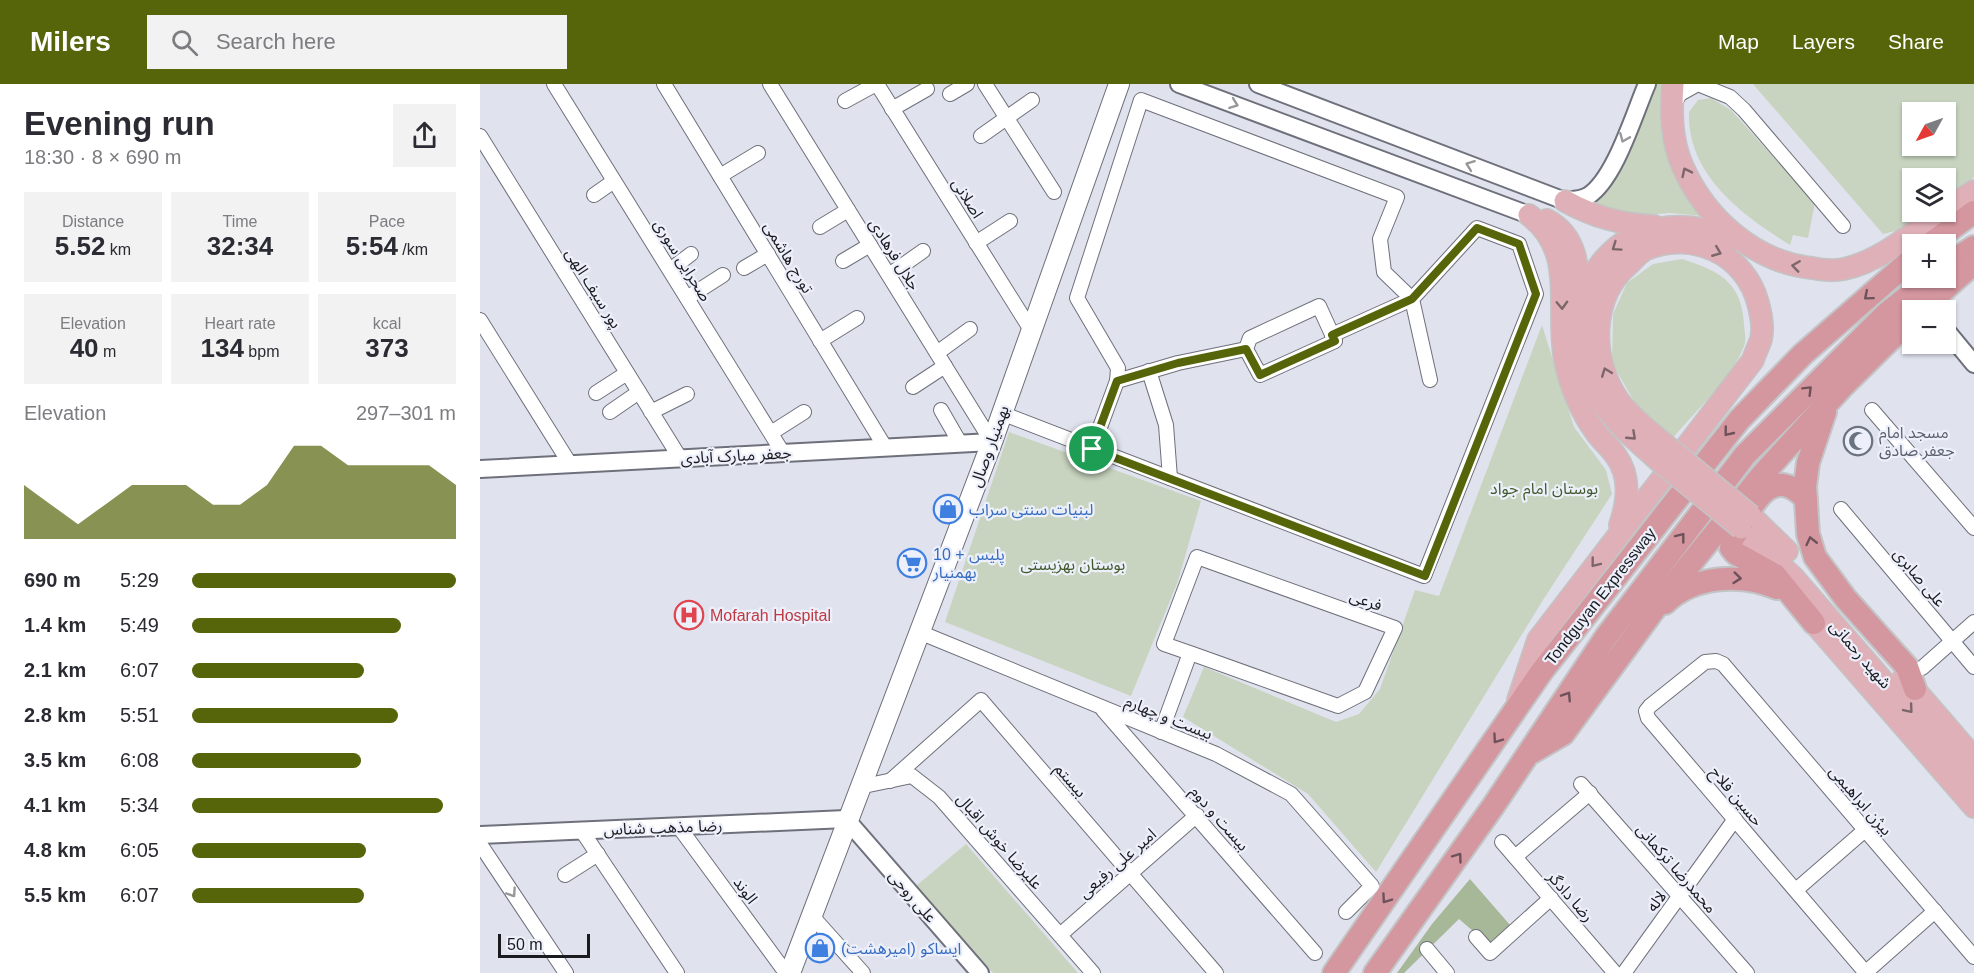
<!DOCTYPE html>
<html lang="en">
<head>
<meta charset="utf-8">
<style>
  body { margin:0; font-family:Helvetica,"Noto Sans Arabic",sans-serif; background:#f2f2f3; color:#2b2b33; height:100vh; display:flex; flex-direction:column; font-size:22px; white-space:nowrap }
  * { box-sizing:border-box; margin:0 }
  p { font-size:20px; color:#7c7c81 }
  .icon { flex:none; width:33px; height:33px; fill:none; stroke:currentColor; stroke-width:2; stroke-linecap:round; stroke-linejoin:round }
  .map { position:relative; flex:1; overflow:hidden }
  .sheet { display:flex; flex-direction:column; background:#fff; width:480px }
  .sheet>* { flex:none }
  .needle { width:39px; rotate:230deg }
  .controls { position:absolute; left:1422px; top:18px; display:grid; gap:12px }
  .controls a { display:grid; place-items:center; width:54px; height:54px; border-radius:0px; background:#fff; box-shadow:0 2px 4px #0004; font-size:30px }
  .scale { position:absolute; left:18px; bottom:15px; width:92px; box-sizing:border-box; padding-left:6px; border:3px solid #1a1b1f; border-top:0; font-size:16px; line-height:21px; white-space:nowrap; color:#1a1b1f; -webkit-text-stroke:4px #edf0fb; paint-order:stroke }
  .pin { position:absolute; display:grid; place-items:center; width:51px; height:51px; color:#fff; margin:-26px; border:3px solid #fff; border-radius:50%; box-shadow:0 2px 6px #0007 }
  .round { display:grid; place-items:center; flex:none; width:63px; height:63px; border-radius:0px; background:#f2f2f3 }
  .head { display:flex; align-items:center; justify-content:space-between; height:102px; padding:0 24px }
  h1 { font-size:33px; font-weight:800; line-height:45px }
  .figures { display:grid; grid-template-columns:repeat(3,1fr); gap:9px; height:102px; padding:6px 24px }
  .figures div { display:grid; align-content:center; border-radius:0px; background:#f2f2f3; text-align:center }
  .figures b { font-size:26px; font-weight:800 }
  .figures small { font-size:16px; font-weight:400 }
  .figures p { font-size:16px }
  .chart { height:168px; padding:12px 24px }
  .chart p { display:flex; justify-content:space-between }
  .chart svg { width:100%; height:108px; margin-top:6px; fill:#56650a; opacity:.7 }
  ul { padding:0 24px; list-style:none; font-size:20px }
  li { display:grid; grid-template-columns:96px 72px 1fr; align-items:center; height:45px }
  li i { height:15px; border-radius:8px; background:#56650a }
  header { display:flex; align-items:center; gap:36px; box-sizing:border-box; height:84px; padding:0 30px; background:#56650a; color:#fff }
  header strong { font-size:28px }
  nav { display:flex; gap:33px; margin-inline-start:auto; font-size:21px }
  .search { width:420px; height:54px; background:#f2f2f3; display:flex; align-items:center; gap:15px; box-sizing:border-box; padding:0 21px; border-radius:0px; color:#7c7c81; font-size:22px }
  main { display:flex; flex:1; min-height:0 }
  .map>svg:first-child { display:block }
  .green { fill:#c8d4bf; fill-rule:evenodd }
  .forest { fill:#a7b899 }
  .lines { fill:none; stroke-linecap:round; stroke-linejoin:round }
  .minor-casing { stroke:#6e717b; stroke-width:16 }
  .tertiary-casing { stroke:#6e717b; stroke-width:20 }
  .secondary-casing { stroke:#6e717b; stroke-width:22 }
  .primary-casing { stroke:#c3c4c5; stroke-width:24 }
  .trunk-casing { stroke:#c3c4c5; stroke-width:26 }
  .minor { stroke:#fff; stroke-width:14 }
  .tertiary { stroke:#fff; stroke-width:16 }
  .secondary { stroke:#fff; stroke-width:20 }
  .primary { stroke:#dfb0b7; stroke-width:21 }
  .trunk { stroke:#d4969f; stroke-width:22 }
  .primary-bridge-casing { stroke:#c3c4c5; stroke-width:24; stroke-linecap:butt }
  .primary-bridge { stroke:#dfb0b7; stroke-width:21 }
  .oneway { stroke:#98989a }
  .oneway2 { stroke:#7c666b }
  .oneway3 { stroke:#6e5259 }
  .route-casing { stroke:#fff; stroke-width:12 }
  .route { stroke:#56650a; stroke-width:8 }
  .labels { text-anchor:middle; stroke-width:4.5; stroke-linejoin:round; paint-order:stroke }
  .street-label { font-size:16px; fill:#1a1b1f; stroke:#edf0fb }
  .worship-label { font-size:16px; fill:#5b616d; stroke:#edf0fb; text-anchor:start }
  .park-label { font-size:16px; fill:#425a2b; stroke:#edf0fb }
  .shop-label { font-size:16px; fill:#366cbe; stroke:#edf0fb; text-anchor:start }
  .health-label { font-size:16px; fill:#be3a42; stroke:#edf0fb; text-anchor:start }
</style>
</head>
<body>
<header>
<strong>Milers</strong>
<div class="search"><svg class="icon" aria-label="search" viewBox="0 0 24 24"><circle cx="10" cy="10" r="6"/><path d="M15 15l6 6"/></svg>Search here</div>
<nav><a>Map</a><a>Layers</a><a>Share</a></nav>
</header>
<main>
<section class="sheet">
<div class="head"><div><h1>Evening run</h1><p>18:30 · 8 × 690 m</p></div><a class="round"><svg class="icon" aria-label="share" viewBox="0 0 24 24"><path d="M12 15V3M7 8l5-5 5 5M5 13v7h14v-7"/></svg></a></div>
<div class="figures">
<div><p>Distance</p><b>5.52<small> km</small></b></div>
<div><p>Time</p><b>32:34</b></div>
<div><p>Pace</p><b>5:54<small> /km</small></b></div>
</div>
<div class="figures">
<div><p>Elevation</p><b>40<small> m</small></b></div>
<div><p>Heart rate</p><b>134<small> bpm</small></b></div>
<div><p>kcal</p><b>373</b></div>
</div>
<div class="chart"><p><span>Elevation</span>297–301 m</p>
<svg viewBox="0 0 160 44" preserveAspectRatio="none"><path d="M0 44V22L10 30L20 38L30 30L40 22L50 22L60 22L70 30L80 30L90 22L100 6L110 6L120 14L130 14L140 14L150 14L160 22V44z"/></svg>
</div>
<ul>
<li><b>690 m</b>5:29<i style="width:100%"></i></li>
<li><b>1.4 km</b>5:49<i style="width:79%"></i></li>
<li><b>2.1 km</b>6:07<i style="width:65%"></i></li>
<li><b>2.8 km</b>5:51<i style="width:78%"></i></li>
<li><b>3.5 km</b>6:08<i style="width:64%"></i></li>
<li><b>4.1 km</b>5:34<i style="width:95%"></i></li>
<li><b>4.8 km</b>6:05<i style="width:66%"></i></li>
<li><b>5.5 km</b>6:07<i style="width:65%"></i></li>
</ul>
</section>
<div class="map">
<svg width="1494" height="889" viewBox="0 0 1494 889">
  <rect width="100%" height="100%" fill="#e0e3ee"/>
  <!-- green -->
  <g class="green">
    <path d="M 1172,0 L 1183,0 L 1224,132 L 1189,129 L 1156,132 L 1105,120 L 1126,107 Z"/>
    <path d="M 1273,0 L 1494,0 L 1494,93 L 1466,117 L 1466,94 L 1432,94 L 1432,128 L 1453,128 L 1436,142 L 1403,150 ZM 1432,28 L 1466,28 L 1466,62 L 1432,62 Z"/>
    <path d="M 1231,14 L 1251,26 L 1335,119 L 1328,154 L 1313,151 L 1310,161 C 1262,131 1207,91 1209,28 L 1218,16 Z"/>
    <path d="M 1202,175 C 1239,187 1261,197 1264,239 C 1264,246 1267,256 1264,262 C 1254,291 1213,330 1193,354 L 1158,324 L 1132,279 L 1133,230 L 1147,199 L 1173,180 Z"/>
    <path d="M 1062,241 L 1094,343 L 1126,386 L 1132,410 L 1063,516 L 896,788 L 828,710 L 703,633 L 724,583 L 856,638 L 879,630 L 900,605 L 935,506 L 959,512 Z"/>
    <path d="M 529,348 L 721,417 L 698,497 L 651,612 L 465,538 Z"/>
    <path d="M 486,760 L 598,889 L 513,889 L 436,802 Z"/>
  </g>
  <!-- forest -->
  <path class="forest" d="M 990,795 L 1030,841 L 1008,860 L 979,835 L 924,889 L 917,889 L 952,840 Z"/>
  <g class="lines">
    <!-- minor casing -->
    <g class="minor-casing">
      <g id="minor">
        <path d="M 74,0 L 303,369"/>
        <path d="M 184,0 L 405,363"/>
        <path d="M 290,0 L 512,358"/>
        <path d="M 397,0 L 551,246"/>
        <path d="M 505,0 L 574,108"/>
        <path d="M 470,10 L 487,0"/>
        <path d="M 365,17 L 396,0"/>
        <path d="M 1192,22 L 1200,10 L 1218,0 L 1250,13 L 1264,26 L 1363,142"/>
        <path d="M 412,25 L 447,5"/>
        <path d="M 0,52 L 200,374"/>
        <path d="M 501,52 L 552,16"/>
        <path d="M 240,92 L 278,69"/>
        <path d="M 114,111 L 134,97"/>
        <path d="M 340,143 L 368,126"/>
        <path d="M 496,159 L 530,137"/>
        <path d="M 363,177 L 390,161"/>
        <path d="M 264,184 L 288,170"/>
        <path d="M 190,186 L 211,170"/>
        <path d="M 409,191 L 443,167"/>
        <path d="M 207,214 L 243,191"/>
        <path d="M 839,222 L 855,257 L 780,291 L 766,265 L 770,254 Z"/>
        <path d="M 0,236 L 90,380"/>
        <path d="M 340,257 L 377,234"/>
        <path d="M 457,269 L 490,245"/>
        <path d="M 669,287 L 686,341 L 690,394"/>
        <path d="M 637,297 L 698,279 L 766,265"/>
        <path d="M 433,303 L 465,282"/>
        <path d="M 116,309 L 147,289"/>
        <path d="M 461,326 L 480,359"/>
        <path d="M 1392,326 L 1494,444"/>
        <path d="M 130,328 L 159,308"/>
        <path d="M 171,328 L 207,310"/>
        <path d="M 521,329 L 944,492 L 1056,210 L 1039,160 L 997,144 L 932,215 L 950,296"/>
        <path d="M 291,349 L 324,328"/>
        <path d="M 612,365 L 637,297 L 638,284 L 597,214 L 661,16 L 917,113 L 900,155 L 904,188 L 932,215 L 852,251"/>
        <path d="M 1361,425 L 1494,583"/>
        <path d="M 439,548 L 736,670 L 811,710 L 892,802 L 866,828"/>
        <path d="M 1442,584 L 1494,538"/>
        <path d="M 623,626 L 835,869"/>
        <path d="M 681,648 L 710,569 L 684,560 L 717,473 L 915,544 L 885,608 L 858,622 L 710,569"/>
        <path d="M 410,697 L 501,616 L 736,889"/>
        <path d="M 1101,700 L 1267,889"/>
        <path d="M 379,703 L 432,692 L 459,713 L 613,889"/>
        <path d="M 199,743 L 306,889"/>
        <path d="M 102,747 L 197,889"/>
        <path d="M 1022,758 L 1135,889"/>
        <path d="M 0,760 L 86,889"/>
        <path d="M 1035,773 L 1110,709"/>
        <path d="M 85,791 L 118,770"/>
        <path d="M 1316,806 L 1385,746"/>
        <path d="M 332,832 L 383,889"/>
        <path d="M 580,851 L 717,731"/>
        <path d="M 996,853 L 1010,869 L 1071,814"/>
        <path d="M 947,865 L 967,889"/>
        <path d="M 1144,889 L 1255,735"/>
        <path d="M 1385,889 L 1455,827"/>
        <path d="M 1386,889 L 1168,634 L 1166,627 L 1170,622 L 1225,578 L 1236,577 L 1243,580 L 1494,873"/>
      </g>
    </g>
    <!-- tertiary casing -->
    <g class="tertiary-casing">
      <g id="tertiary">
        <path d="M 699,0 L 1049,131"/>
        <path d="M 778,0 L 1085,117 C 1093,116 1101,116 1108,112 C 1135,95 1154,30 1167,0"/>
        <path d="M 1466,246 L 1494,280"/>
        <path d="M 0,385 L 512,358"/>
        <path d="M 0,751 L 366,735 L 500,889"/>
      </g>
    </g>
    <!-- secondary casing -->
    <g class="secondary-casing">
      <path id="secondary" d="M 310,889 L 512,358 L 639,0"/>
    </g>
    <!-- primary casing -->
    <g class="primary-casing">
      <g id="primary">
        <path d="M 1193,0 C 1191,28 1191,55 1202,81 C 1225,134 1274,178 1332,184 C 1342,186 1354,187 1364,185 C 1401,177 1432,149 1462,128"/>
        <path d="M 1085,117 C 1114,133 1140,140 1174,142"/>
        <path d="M 1466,125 L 1494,107"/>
        <path d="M 1049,131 C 1098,168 1075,225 1085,276 C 1089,299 1101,328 1115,347 C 1121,356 1130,363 1136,372 C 1151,393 1148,417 1140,441"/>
        <path d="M 1067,136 C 1097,152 1099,184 1098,215"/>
        <path d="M 1178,376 C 1156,356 1131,337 1117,309 C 1065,206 1142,108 1254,155"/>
        <path d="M 1271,432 L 1307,467"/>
        <path d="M 1261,444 L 1314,494 L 1494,702"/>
        <path d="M 1334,539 L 1494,723"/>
        <path d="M 1424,593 L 1494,674"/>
        <path d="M 1038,616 L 1058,556 L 1273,276 C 1275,269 1279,262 1281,255 C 1284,243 1281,230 1278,219 C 1265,170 1213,146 1166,165 C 1160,168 1154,175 1149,180 C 1110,213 1110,275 1139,317 C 1152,335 1172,349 1189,364"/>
      </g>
    </g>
    <!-- trunk casing -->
    <g class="trunk-casing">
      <g id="trunk">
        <path d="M 1450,160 L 1494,128"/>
        <path d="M 1466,181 L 1494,163"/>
        <path d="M 1441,226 L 1494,179"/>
        <path d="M 1345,328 L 1328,379 L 1325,402 L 1328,450 L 1335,473 L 1366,515 L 1427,583 L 1435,605"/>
        <path d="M 1326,415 C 1289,376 1270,427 1252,456 L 1251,464 L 1255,469 L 1295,491 L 1334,539"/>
        <path d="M 1185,519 C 1214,491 1262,489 1297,504"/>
        <path d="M 1052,668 L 1083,650 L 1178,520 L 1282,391 L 1362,303 L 1432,234"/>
        <path d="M 854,889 L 1062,587 L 1259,336 L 1323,270 L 1432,175"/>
        <path d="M 895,889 L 1014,721 L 1126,553 L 1265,371 L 1407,229 L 1451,194"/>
      </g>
    </g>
    <!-- minor -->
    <use href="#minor" class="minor"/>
    <!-- tertiary -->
    <use href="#tertiary" class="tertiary"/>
    <!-- secondary -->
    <use href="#secondary" class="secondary"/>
    <!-- primary -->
    <use href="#primary" class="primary"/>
    <!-- trunk -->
    <use href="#trunk" class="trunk"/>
    <!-- primary-bridge casing -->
    <g class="primary-bridge-casing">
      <g id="primary-bridge">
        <path d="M 1189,364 L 1271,432"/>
        <path d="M 1178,376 L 1261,444"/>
      </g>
    </g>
    <!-- primary-bridge -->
    <use href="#primary-bridge" class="primary-bridge"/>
  </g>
  <!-- one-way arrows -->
  <defs><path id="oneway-chevron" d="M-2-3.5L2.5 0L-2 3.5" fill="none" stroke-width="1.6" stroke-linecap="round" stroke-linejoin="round" transform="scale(1.5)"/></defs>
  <g class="oneway">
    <use href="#oneway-chevron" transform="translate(754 20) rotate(20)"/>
    <use href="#oneway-chevron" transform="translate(1144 54) rotate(113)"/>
    <use href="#oneway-chevron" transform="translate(990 81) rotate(-159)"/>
    <use href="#oneway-chevron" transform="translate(32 809) rotate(56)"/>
  </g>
  <g class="oneway2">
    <use href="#oneway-chevron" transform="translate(1206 88) rotate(-116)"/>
    <use href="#oneway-chevron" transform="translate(1136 163) rotate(145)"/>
    <use href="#oneway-chevron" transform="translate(1237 168) rotate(22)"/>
    <use href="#oneway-chevron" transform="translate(1316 182) rotate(-172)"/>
    <use href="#oneway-chevron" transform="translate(1082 221) rotate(88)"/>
    <use href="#oneway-chevron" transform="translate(1126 288) rotate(-111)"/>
    <use href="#oneway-chevron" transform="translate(1152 352) rotate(43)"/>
    <use href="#oneway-chevron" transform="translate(1115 479) rotate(128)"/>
    <use href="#oneway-chevron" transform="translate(1429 625) rotate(50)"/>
  </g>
  <g class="oneway3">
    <use href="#oneway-chevron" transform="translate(1388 212) rotate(140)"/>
    <use href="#oneway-chevron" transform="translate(1328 306) rotate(-45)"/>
    <use href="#oneway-chevron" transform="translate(1248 348) rotate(129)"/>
    <use href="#oneway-chevron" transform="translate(1201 453) rotate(-52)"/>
    <use href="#oneway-chevron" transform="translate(1331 457) rotate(-103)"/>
    <use href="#oneway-chevron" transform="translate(1257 494) rotate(6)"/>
    <use href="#oneway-chevron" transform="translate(1087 612) rotate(-57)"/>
    <use href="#oneway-chevron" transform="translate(1017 655) rotate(125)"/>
    <use href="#oneway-chevron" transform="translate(978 773) rotate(-54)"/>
    <use href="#oneway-chevron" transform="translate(906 815) rotate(125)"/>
  </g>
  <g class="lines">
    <!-- route casing -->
    <g class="route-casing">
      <path id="route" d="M 997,144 L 1039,160 L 1056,210 L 945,492 L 612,365 L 637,297 L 698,279 L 766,265 L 780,291 L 855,257 L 852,251 L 932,215 Z"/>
    </g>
    <!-- route -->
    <use href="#route" class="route"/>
  </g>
  <!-- icons -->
  <defs>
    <g id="mosque-ring" transform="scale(1.5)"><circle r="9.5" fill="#edf0fb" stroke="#6b7280" stroke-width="1.5"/><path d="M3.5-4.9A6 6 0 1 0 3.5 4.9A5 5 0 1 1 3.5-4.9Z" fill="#6b7280"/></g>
    <g id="shop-ring" transform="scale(1.5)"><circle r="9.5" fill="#edf0fb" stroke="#3f7fe0" stroke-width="1.5"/><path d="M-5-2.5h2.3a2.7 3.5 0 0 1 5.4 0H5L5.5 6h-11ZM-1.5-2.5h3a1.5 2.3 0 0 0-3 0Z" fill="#3f7fe0"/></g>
    <g id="supermarket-ring" transform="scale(1.5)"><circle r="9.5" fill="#edf0fb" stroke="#3f7fe0" stroke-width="1.5"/><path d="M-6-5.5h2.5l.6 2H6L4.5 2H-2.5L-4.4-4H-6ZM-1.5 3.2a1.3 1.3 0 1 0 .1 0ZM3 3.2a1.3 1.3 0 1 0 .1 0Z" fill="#3f7fe0"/></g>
    <g id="hospital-ring" transform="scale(1.5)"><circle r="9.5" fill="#edf0fb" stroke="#e0444e" stroke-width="1.5"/><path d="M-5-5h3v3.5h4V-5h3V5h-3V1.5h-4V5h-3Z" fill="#e0444e"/></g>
  </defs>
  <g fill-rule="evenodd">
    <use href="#mosque-ring" x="1378" y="357"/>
    <use href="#shop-ring" x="468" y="425"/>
    <use href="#supermarket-ring" x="432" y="479"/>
    <use href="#hospital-ring" x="209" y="531"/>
    <use href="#shop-ring" x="340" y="864"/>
  </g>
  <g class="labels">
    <!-- street labels -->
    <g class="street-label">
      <text transform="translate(488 114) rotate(58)" y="6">اصلانی</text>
      <text transform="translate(415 170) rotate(58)" y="6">جلال فرهادی</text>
      <text transform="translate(309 173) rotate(59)" y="6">تورج هاشمی</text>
      <text transform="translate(203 176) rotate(58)" y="6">صحرایی سوری</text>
      <text transform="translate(114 204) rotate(58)" y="6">پور سیف الهی</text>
      <text transform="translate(509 362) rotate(-70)" y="6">بهمنیار وصال</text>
      <text transform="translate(256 371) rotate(-3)" y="6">جعفر مبارک آبادی</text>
      <text transform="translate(1440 493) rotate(50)" y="6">علی صابری</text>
      <text transform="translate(1120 512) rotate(-52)" y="6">Tondguyan Expressway</text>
      <text transform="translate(886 516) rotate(20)" y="6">فرعی</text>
      <text transform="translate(1381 570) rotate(49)" y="6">شهید رحمانی</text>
      <text transform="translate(689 633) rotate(22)" y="6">بیست و چهارم</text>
      <text transform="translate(591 696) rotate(49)" y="6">بیستم</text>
      <text transform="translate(1257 712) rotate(50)" y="6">حسین فلاح</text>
      <text transform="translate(1381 716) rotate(49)" y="6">بیژن ابراهیمی</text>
      <text transform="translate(740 734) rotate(49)" y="6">بیست و دوم</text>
      <text transform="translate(183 743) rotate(-2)" y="6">رضا مذهب شناس</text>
      <text transform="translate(520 757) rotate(49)" y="6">علیرضا خوش اقبال</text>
      <text transform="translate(637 779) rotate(-41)" y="6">امیر علی رفیعی</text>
      <text transform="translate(1197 784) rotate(49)" y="6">محمدرضا ترکمانی</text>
      <text transform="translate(266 806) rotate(54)" y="6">الوند</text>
      <text transform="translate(433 812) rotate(49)" y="6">علی روحی</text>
      <text transform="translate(1091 812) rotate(49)" y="6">رضا دادگر</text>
      <text transform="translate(1176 817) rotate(-54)" y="6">لاله</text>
    </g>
    <!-- worship labels -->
    <g class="worship-label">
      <text x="1399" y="354">مسجد امام<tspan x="1399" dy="18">جعفر صادق</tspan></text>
    </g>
    <!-- park labels -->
    <g class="park-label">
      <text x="1064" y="410">بوستان امام جواد</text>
      <text x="593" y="486">بوستان بهزیستی</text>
    </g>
    <!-- shop labels -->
    <g class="shop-label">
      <text x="489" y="431">لبنیات سنتی سراب</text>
      <text x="453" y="476">پلیس + 10<tspan x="453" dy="18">بهمنیار</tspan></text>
      <text x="361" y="870">ایساکو (امیرهشت)</text>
    </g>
    <!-- health labels -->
    <g class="health-label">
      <text x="230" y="537">Mofarah Hospital</text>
    </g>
  </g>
</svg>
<div class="controls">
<a><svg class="needle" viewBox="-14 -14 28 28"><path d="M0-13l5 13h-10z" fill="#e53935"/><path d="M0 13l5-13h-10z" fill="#7c7c81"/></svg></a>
<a><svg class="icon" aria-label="layers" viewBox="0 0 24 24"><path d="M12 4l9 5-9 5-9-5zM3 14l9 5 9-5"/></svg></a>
<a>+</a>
<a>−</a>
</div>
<div class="scale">50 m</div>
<div class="pin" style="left:612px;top:365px;background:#1e9e55"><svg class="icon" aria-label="arrive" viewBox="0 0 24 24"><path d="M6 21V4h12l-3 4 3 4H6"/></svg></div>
</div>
</main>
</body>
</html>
